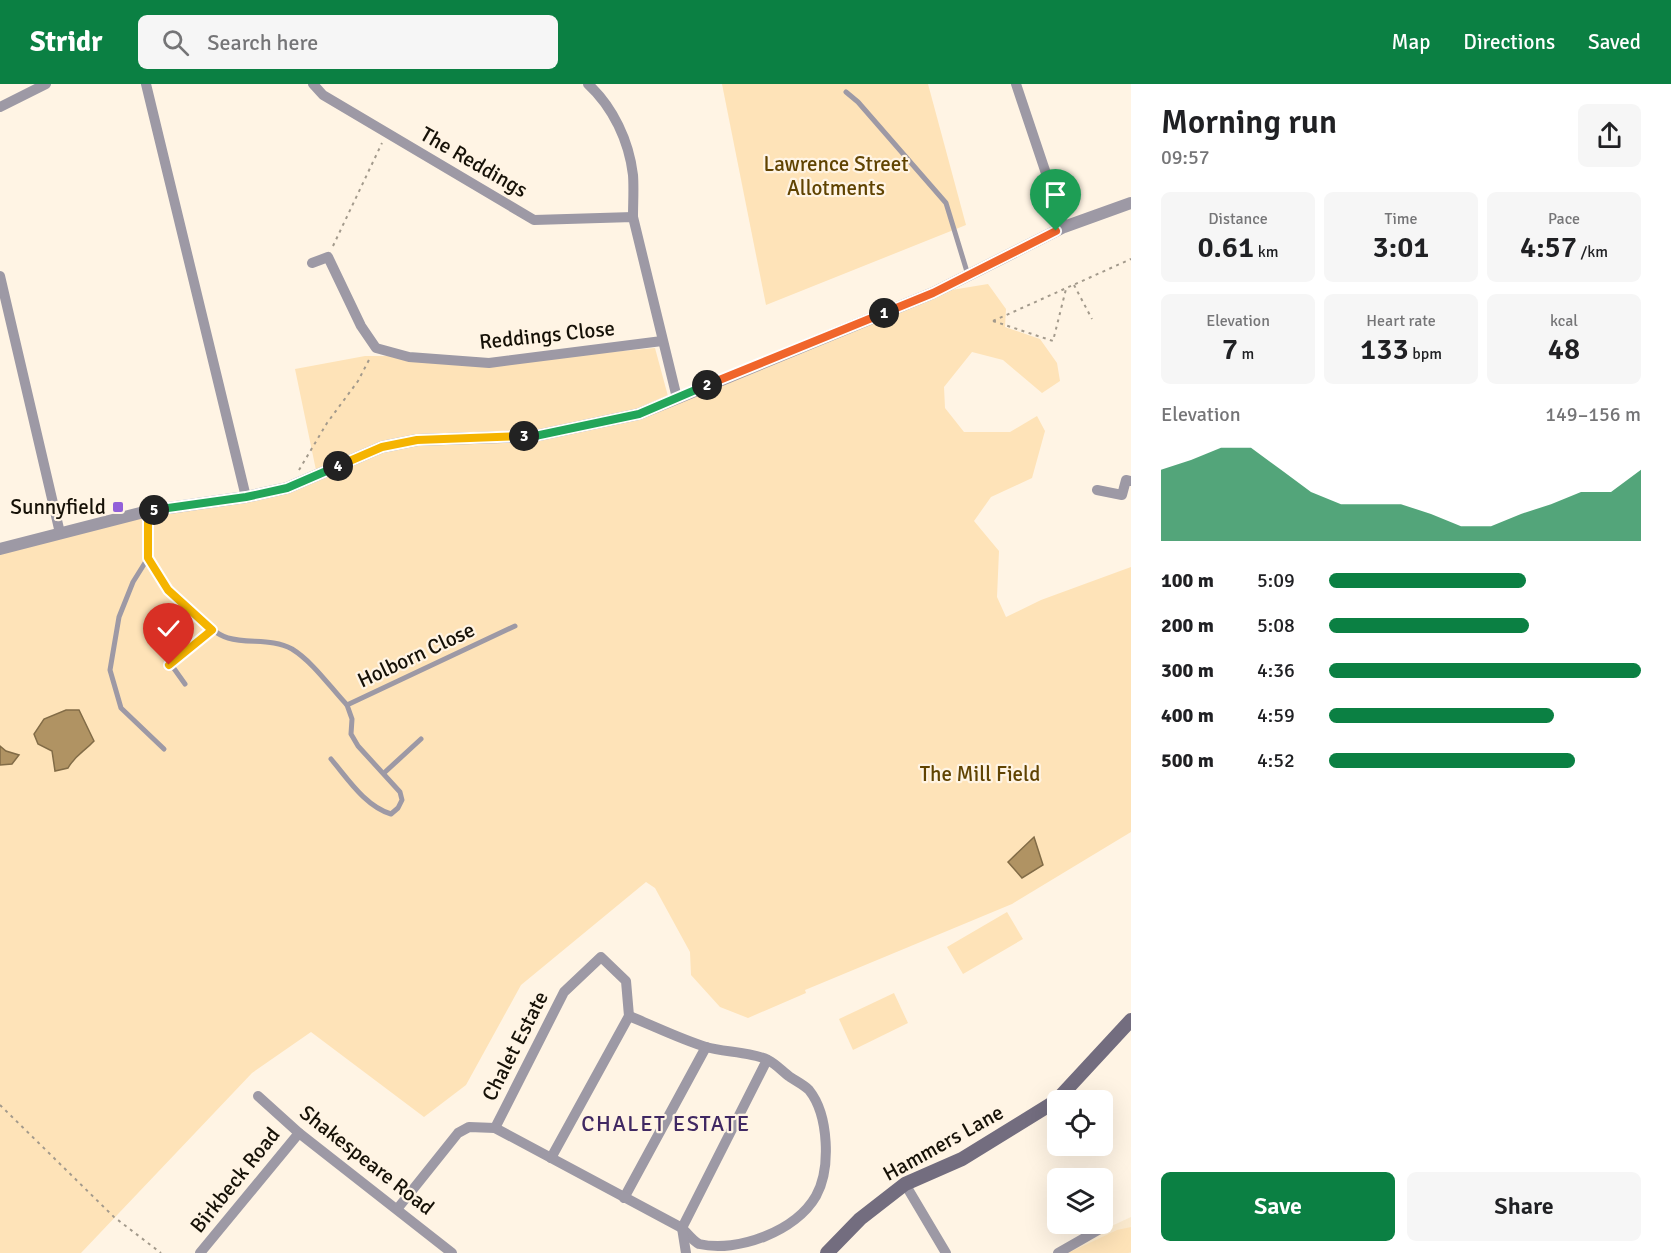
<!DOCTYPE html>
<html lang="en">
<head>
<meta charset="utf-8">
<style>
  body { margin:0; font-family:Signika,sans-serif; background:#f6f6f6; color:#202124; height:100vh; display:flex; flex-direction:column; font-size:22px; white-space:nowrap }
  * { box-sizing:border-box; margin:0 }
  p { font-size:20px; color:#757577 }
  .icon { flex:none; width:33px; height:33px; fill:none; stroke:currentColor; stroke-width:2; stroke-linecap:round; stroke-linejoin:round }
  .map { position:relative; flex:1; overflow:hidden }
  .details { display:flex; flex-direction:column; background:#fff; width:540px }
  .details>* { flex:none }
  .tools { position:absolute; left:1047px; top:1006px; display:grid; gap:12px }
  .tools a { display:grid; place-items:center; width:66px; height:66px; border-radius:9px; background:#fff; box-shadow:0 6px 24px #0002; font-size:30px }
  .pin { position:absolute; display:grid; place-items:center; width:51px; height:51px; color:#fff; margin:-62px -26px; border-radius:50% 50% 50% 0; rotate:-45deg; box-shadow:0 0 6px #0007 }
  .pin .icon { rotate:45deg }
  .km { position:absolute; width:30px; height:30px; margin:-15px; border-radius:50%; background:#222; color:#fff; font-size:16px; line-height:30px; text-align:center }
  .round { display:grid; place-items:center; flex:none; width:63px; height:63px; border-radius:9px; background:#f6f6f6 }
  .head { display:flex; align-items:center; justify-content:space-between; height:102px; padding:0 30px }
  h1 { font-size:33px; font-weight:600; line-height:45px }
  .stats { display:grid; grid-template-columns:repeat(3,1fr); gap:9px; height:102px; padding:6px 30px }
  .stats div { display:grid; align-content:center; border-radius:9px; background:#f6f6f6; text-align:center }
  .stats b { font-size:30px; font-weight:600 }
  .stats small { font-size:16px; font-weight:400 }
  .stats p { font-size:16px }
  .chart { height:168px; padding:12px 30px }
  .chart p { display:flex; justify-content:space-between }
  .chart svg { width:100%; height:108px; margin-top:6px; fill:#0b8043; opacity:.7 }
  .action { display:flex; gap:12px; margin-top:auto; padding:12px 30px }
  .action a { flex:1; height:69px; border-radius:9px; background:#0b8043; color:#fff; font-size:24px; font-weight:600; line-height:69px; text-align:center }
  .action a+a { background:#f6f6f6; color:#202124 }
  ul { padding:0 30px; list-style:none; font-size:20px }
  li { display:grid; grid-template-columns:96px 72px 1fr; align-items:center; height:45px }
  li i { height:15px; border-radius:8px; background:#0b8043 }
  header { display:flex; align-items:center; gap:36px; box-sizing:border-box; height:84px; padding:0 30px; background:#0b8043; color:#fff }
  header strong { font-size:28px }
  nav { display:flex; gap:33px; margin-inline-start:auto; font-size:21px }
  .search { width:420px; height:54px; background:#f6f6f6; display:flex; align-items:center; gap:15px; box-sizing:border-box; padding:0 21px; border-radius:9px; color:#757577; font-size:22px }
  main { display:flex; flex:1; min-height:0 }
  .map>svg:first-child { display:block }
  .built { fill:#fcebcf }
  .green { fill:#fee3b8 }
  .water { fill:#b09363; stroke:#826c47; stroke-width:1.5 }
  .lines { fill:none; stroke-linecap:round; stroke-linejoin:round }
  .path { stroke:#a39a8c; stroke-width:2; stroke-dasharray:3 4.5; stroke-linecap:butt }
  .service { stroke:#9d99a5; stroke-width:5 }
  .minor { stroke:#9d99a5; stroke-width:10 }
  .tertiary { stroke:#9d99a5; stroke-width:12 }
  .secondary { stroke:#736d7f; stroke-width:14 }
  .split-1-casing { stroke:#fff; stroke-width:12 }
  .split-2-casing { stroke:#fff; stroke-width:12 }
  .split-3-casing { stroke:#fff; stroke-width:12 }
  .split-4-casing { stroke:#fff; stroke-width:12 }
  .split-5-casing { stroke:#fff; stroke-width:12 }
  .split-6-casing { stroke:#fff; stroke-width:12 }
  .split-1 { stroke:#f0652b; stroke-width:8 }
  .split-2 { stroke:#f0652b; stroke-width:8 }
  .split-3 { stroke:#22a559; stroke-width:8 }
  .split-4 { stroke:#f5b400; stroke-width:8 }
  .split-5 { stroke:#22a559; stroke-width:8 }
  .split-6 { stroke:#f5b400; stroke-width:8 }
  .poi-dot { fill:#9360d9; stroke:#fff4e4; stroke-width:2 }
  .labels { text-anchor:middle; stroke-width:4.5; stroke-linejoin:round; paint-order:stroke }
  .street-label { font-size:21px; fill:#161107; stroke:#fff4e4 }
  .park-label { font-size:21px; fill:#604301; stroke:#fff4e4 }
  .poi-label { font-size:21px; fill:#161107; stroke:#fff4e4; text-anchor:end }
  .neighbourhood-label { font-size:22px; letter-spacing:1.5px; fill:#402862; stroke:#fff4e4 }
</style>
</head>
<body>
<header>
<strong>Stridr</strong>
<div class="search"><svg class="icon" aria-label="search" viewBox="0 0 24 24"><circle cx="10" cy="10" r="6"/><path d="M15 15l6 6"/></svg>Search here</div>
<nav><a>Map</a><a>Directions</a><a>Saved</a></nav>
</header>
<main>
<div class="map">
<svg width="1131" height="1169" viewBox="0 0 1131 1169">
  <rect width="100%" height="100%" fill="#fff4e4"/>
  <!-- built -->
  <path class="built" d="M 1131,1133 L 1131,1169 L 1053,1169 Z"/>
  <!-- green -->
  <g class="green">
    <path d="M 722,0 L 928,0 L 966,141 L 766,221 Z"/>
    <path d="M 988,200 L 1006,225 L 1005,243 L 1040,255 L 1057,279 L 1060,297 L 1042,309 L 1003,276 L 972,268 L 944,303 L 945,324 L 964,348 L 1010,348 L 1037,332 L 1045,347 L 1032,394 L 991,413 L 974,437 L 999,467 L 997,513 L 1006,533 L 1041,516 L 1131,483 L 1131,748 L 1012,820 L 805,906 L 806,909 L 748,934 L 720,923 L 691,891 L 690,868 L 655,804 L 646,798 L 521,901 L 466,1001 L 424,1033 L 311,948 L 252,989 L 81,1169 L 0,1169 L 0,468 L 61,449 L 246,413 L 317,391 L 295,285 L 365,272 L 405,272 L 491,279 L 655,264 L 669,316 L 933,209 Z"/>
    <path d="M 1007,828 L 1023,855 L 963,890 L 947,863 Z"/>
    <path d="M 894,909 L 908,939 L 853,966 L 839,935 Z"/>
    <path d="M 1131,1143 L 1131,1168 L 1128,1169 L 1068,1169 L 1117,1146 Z"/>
  </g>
  <!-- water -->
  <g class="water">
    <path d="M 66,626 L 79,626 L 94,657 C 83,669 76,670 68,684 L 55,687 L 52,667 L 38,660 L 34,650 L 44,635 Z"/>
    <path d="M 0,662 L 6,667 L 19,671 L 12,680 L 0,681 Z"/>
    <path d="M 1034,753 L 1043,781 L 1022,794 L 1008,778 Z"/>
  </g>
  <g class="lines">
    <!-- path -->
    <g class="path">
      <path d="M 333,162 L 382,59"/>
      <path d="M 1074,201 L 1092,235"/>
      <path d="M 993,237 L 1131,175"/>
      <path d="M 993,237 L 1053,257 L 1066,205"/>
      <path d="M 299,386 L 327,339 L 358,297 L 370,274"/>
      <path d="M 0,1021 L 114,1133 L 161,1169"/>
    </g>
    <!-- service -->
    <g class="service">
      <path d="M 846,8 L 858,18 L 946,119 L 968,191"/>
      <path d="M 148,428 C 148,441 145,462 148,474 C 154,495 208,549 228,554 C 249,560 272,554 292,565 C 313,578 330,603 347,621 L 515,542"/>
      <path d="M 148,474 L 133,498 L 119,533 L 110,586 L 121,624 L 164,665"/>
      <path d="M 185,600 L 170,579 L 212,546"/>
      <path d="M 331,675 C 348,695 365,722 391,730 L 398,724 L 402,716 L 400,708 L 358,662 L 351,650 L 352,635 L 347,621"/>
      <path d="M 384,689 L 421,655"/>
    </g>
    <!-- minor -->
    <g class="minor">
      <path d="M 146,0 L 246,413"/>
      <path d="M 313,0 L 323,11 L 534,136 L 633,133 L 677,314"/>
      <path d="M 588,0 C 613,23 629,57 633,91 C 634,104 633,119 633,133"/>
      <path d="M 1016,0 L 1064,143"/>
      <path d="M 0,23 L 46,0"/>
      <path d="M 312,179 L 328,173 L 361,242 L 376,264 L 409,273 L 489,279 L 662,257"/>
      <path d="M 0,192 L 60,449"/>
      <path d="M 1097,406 L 1122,411 L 1126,396 L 1131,397"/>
      <path d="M 258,1012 L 299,1049 L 452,1169"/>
      <path d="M 495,1044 L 564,908 L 601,873 L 626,897 L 629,932 L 551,1074"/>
      <path d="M 905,1100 L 946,1169"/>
      <path d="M 624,1114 L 706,963"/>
      <path d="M 398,1124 L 458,1049 L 469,1043 L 495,1044 L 682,1144 C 687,1149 693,1157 699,1160 C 738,1169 796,1147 816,1112 C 831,1085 829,1031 809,1006 C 804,1001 796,997 790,993 C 783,988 776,980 768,976 C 753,968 723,968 706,963 C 680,955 654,942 629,932"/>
      <path d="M 200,1169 L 299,1049"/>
      <path d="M 686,1169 L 682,1144 L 767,976"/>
      <path d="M 1058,1169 L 1100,1145"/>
    </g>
    <!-- tertiary -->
    <path class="tertiary" d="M 0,465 L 148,427 L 246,413 L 287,404 L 382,363 L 417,356 L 535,352 L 639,330 L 933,209 L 1064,143 L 1131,119"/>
    <!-- secondary -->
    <path class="secondary" d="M 827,1169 L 860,1135 L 905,1100 L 962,1075 L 1056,1017 L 1131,936"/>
  </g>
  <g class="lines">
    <!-- split-1 casing -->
    <g class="split-1-casing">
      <path id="split-1" d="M 884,229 L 933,209 L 1056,147"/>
    </g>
    <!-- split-2 casing -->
    <g class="split-2-casing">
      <path id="split-2" d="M 707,301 L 884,229"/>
    </g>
    <!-- split-3 casing -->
    <g class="split-3-casing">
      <path id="split-3" d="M 524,352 L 535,352 L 639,330 L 707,301"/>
    </g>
    <!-- split-4 casing -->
    <g class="split-4-casing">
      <path id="split-4" d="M 338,382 L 382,363 L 417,356 L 524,352"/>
    </g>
    <!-- split-5 casing -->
    <g class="split-5-casing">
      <path id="split-5" d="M 154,426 L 246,413 L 287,404 L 338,382"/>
    </g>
    <!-- split-6 casing -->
    <g class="split-6-casing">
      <path id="split-6" d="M 154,426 L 148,427 L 148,474 L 168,506 L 212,546 L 169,581"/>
    </g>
    <!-- split-1 -->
    <use href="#split-1" class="split-1"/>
    <!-- split-2 -->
    <use href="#split-2" class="split-2"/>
    <!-- split-3 -->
    <use href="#split-3" class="split-3"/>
    <!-- split-4 -->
    <use href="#split-4" class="split-4"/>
    <!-- split-5 -->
    <use href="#split-5" class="split-5"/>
    <!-- split-6 -->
    <use href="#split-6" class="split-6"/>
  </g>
  <!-- markers -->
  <rect class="poi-dot" x="112" y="417" width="12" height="12" rx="3"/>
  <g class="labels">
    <!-- street labels -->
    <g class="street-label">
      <text transform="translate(474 78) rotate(30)" y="7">The Reddings</text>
      <text transform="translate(547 251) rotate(-6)" y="7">Reddings Close</text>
      <text transform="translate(416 571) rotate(-25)" y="7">Holborn Close</text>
      <text transform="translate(515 962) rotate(-63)" y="7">Chalet Estate</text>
      <text transform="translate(943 1059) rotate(-29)" y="7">Hammers Lane</text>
      <text transform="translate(367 1076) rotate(38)" y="7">Shakespeare Road</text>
      <text transform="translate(235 1096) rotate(-51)" y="7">Birkbeck Road</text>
    </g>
    <!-- park labels -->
    <g class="park-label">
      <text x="836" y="87">Lawrence Street<tspan x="836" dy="24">Allotments</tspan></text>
      <text x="980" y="697">The Mill Field</text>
    </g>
    <!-- poi labels -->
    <g class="poi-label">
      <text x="106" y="430">Sunnyfield</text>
    </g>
    <!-- neighbourhood labels -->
    <g class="neighbourhood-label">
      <text x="666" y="1047">CHALET ESTATE</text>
    </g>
  </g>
</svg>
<div class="tools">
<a><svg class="icon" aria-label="locate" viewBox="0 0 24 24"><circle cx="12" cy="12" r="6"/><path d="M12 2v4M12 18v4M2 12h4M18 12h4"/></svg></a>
<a><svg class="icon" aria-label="layers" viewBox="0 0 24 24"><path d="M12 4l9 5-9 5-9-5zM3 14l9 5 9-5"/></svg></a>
</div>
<div class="pin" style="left:1056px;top:147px;background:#1e9e55"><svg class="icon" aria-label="arrive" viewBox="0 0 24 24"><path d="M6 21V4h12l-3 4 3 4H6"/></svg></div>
<div class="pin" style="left:169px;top:581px;background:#d93025"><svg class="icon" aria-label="check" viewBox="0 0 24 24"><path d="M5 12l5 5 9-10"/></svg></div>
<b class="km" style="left:884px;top:229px">1</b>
<b class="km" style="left:707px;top:301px">2</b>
<b class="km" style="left:524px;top:352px">3</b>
<b class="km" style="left:338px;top:382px">4</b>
<b class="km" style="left:154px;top:426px">5</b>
</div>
<section class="details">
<div class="head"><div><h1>Morning run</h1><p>09:57</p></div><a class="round"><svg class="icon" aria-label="share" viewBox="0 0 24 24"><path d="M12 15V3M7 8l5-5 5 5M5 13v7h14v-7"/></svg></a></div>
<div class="stats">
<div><p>Distance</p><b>0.61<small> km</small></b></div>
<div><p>Time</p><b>3:01</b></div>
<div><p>Pace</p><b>4:57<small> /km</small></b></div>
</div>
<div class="stats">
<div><p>Elevation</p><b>7<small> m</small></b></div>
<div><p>Heart rate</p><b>133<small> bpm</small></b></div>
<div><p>kcal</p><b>48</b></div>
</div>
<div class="chart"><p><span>Elevation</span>149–156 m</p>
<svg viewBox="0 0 160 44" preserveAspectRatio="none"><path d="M0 44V15L10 11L20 6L30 6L40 15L50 24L60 29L70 29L80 29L90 33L100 38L110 38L120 33L130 29L140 24L150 24L160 15V44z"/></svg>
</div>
<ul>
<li><b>100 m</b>5:09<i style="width:63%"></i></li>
<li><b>200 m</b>5:08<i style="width:64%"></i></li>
<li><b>300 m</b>4:36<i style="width:100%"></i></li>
<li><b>400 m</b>4:59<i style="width:72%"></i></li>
<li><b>500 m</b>4:52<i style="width:79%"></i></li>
</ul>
<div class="action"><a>Save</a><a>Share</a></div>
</section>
</main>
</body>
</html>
